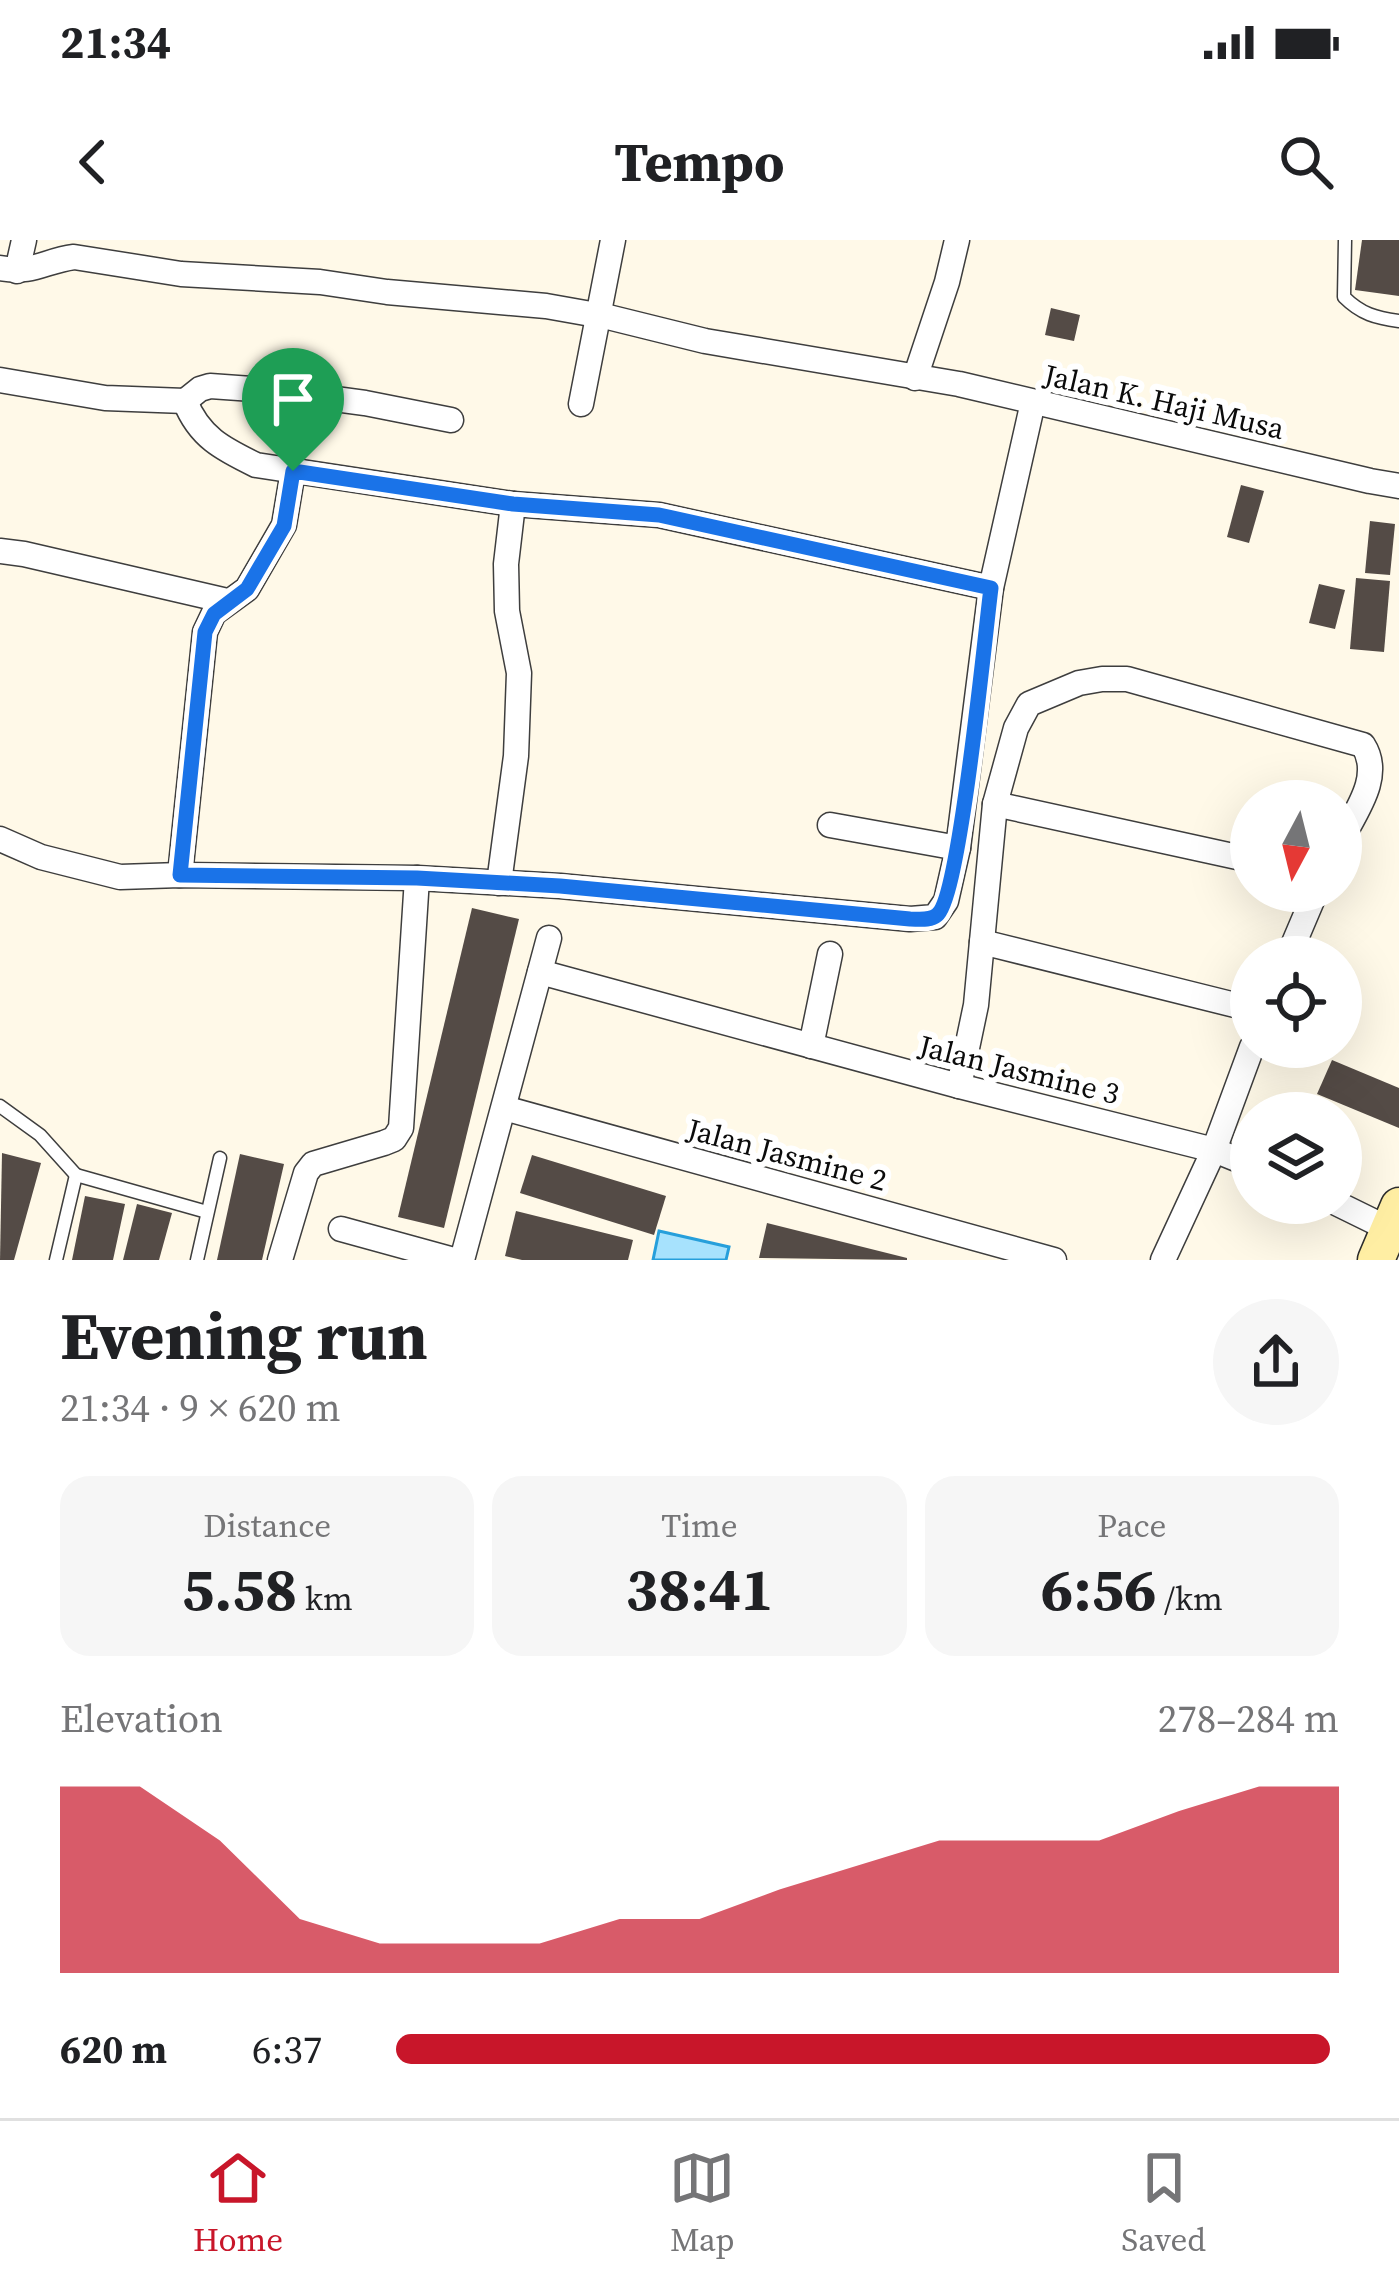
<!DOCTYPE html>
<html lang="en">
<head>
<meta charset="utf-8">
<style>
  body { margin:0; font-family:"Source Serif 4",serif; background:#f6f6f6; color:#202124; height:100vh; display:flex; flex-direction:column; font-size:45px; white-space:nowrap }
  * { box-sizing:border-box; margin:0 }
  p { font-size:39px; color:#757577 }
  .icon { flex:none; width:66px; height:66px; fill:none; stroke:currentColor; stroke-width:2; stroke-linecap:round; stroke-linejoin:round }
  .map { position:relative; height:1020px; overflow:hidden }
  .sheet { display:flex; flex-direction:column; background:#fff; flex:1 }
  .sheet>* { flex:none }
  .needle { width:78px; rotate:187deg }
  .tools { position:absolute; left:1230px; top:540px; display:grid; gap:24px }
  .tools a { display:grid; place-items:center; width:132px; height:132px; border-radius:50%; background:#fff; box-shadow:0 12px 48px #0002; font-size:60px }
  .pin { position:absolute; display:grid; place-items:center; width:102px; height:102px; color:#fff; margin:-123px -51px; border-radius:50% 50% 50% 0; rotate:-45deg; box-shadow:0 0 12px #0007 }
  .pin .icon { rotate:45deg }
  .round { display:grid; place-items:center; flex:none; width:126px; height:126px; border-radius:63px; background:#f6f6f6 }
  .summary { display:flex; align-items:center; justify-content:space-between; height:204px; padding:0 60px }
  h1 { font-size:66px; font-weight:700; line-height:90px }
  .figures { display:grid; grid-template-columns:repeat(3,1fr); gap:18px; height:204px; padding:12px 60px }
  .figures div { display:grid; align-content:center; border-radius:30px; background:#f6f6f6; text-align:center }
  .figures b { font-size:60px; font-weight:700 }
  .figures small { font-size:33px; font-weight:400 }
  .figures p { font-size:33px }
  .chart { height:336px; padding:24px 60px }
  .chart p { display:flex; justify-content:space-between }
  .chart svg { width:100%; height:216px; margin-top:12px; fill:#c8162a; opacity:.7 }
  ul { padding:0 60px; list-style:none; font-size:39px }
  li { display:grid; grid-template-columns:192px 144px 1fr; align-items:center; height:90px }
  li i { height:30px; border-radius:15px; background:#c8162a }
  .status { display:flex; justify-content:space-between; align-items:center; height:84px; padding:0 60px; background:#fff; direction:ltr }
  .status svg { height:33px; fill:currentColor }
  header { display:flex; justify-content:space-between; align-items:center; height:156px; padding:0 60px; background:#fff; font-size:54px; font-weight:700 }
  .tab-bar { display:flex; justify-content:space-around; align-items:center; height:168px; border-top:3px solid #e0e0e0; background:#fff; font-size:33px; color:#757577 }
  .tab-bar a { display:grid; justify-items:center; gap:6px }
  .tab-bar .current { color:#c8162a }
  .map>svg:first-child { display:block }
  .water { fill:#a7e2fd; stroke:#269fdb; stroke-width:3 }
  .building { fill:#544b46 }
  .lines { fill:none; stroke-linecap:round; stroke-linejoin:round }
  .lane-casing { stroke:#3e3e3e; stroke-width:15 }
  .street-casing { stroke:#3e3e3e; stroke-width:27 }
  .secondary-casing { stroke:#2d2d2d; stroke-width:39 }
  .lane { stroke:#fff; stroke-width:12 }
  .street { stroke:#fff; stroke-width:24 }
  .secondary { stroke:#ffeea3; stroke-width:36 }
  .route-casing { stroke:#fff; stroke-width:24 }
  .route { stroke:#1a73e8; stroke-width:15 }
  .labels { text-anchor:middle; stroke-width:12; stroke-linejoin:round; paint-order:stroke }
  .street-label { font-size:30px; fill:#0b0b0b; stroke:#fff }
</style>
</head>
<body>
<div class="status"><b>21:34</b><svg viewBox="0 0 49 12"><path d="M0 12V9h3v3zM5 12V6h3v6zM10 12V3h3v9zM15 12V0h3v12zM26 1h20v11H26zM47 4h2v5h-2z"/></svg></div>
<header><svg class="icon" aria-label="back" viewBox="0 0 24 24"><path d="M15 5l-7 7 7 7"/></svg>Tempo<svg class="icon" aria-label="search" viewBox="0 0 24 24"><circle cx="10" cy="10" r="6"/><path d="M15 15l6 6"/></svg></header>
<div class="map">
<svg width="1399" height="1020" viewBox="0 0 1399 1020">
  <rect width="100%" height="100%" fill="#fff9e8"/>
  <!-- water -->
  <path class="water" d="M 659,991 L 729,1007 L 726,1020 L 653,1020 Z"/>
  <!-- building -->
  <g class="building">
    <path d="M 1362,0 L 1399,0 L 1399,56 L 1355,50 Z"/>
    <path d="M 1051,68 L 1080,75 L 1074,101 L 1045,95 Z"/>
    <path d="M 1241,245 L 1264,251 L 1249,303 L 1227,297 Z"/>
    <path d="M 1370,281 L 1395,284 L 1390,335 L 1365,333 Z"/>
    <path d="M 1356,338 L 1390,341 L 1384,412 L 1350,409 Z"/>
    <path d="M 1319,344 L 1345,350 L 1335,389 L 1309,383 Z"/>
    <path d="M 472,668 L 519,679 L 444,988 L 398,977 Z"/>
    <path d="M 1332,820 L 1399,848 L 1399,888 L 1317,854 Z"/>
    <path d="M 2,913 L 41,923 L 14,1020 L 0,1020 Z"/>
    <path d="M 240,914 L 284,924 L 262,1020 L 217,1020 Z"/>
    <path d="M 532,915 L 666,956 L 654,995 L 520,953 Z"/>
    <path d="M 85,956 L 125,964 L 113,1020 L 72,1020 Z"/>
    <path d="M 137,964 L 172,973 L 159,1020 L 123,1020 Z"/>
    <path d="M 516,971 L 633,1000 L 628,1020 L 522,1020 L 505,1016 Z"/>
    <path d="M 767,983 L 907,1018 L 907,1020 L 759,1018 Z"/>
  </g>
  <g class="lines">
    <!-- lane casing -->
    <g class="lane-casing">
      <g id="lane">
        <path d="M 1345,0 L 1344,57 C 1361,74 1376,78 1399,81"/>
        <path d="M 0,866 L 40,895 L 76,935"/>
        <path d="M 76,935 L 207,972"/>
        <path d="M 56,1020 L 76,935"/>
        <path d="M 197,1020 L 220,918"/>
      </g>
    </g>
    <!-- street casing -->
    <g class="street-casing">
      <g id="street">
        <path d="M 0,28 C 34,34 44,21 74,17 L 181,34 L 320,42 L 387,52 L 546,66 L 608,77 L 705,101 L 959,144 L 1370,241 L 1399,246"/>
        <path d="M 17,31 L 24,0"/>
        <path d="M 915,138 L 947,42 L 957,0"/>
        <path d="M 0,140 L 105,158 L 185,161"/>
        <path d="M 185,161 C 199,197 223,209 256,225 L 513,264 L 659,275 L 991,348"/>
        <path d="M 185,161 L 200,149 L 210,146 L 268,150 L 365,163 L 451,180"/>
        <path d="M 581,164 L 613,0"/>
        <path d="M 0,311 L 24,314 L 227,361"/>
        <path d="M 995,564 L 1251,620"/>
        <path d="M 830,585 L 958,608"/>
        <path d="M 0,599 L 41,617 L 120,637 L 180,635 L 417,638 L 560,646 L 910,679 L 935,677 L 946,661 L 958,608 L 991,348 L 1033,162"/>
        <path d="M 180,635 L 205,392 L 214,373 L 247,349 L 284,285 L 293,231"/>
        <path d="M 499,643 L 516,516 L 519,433 L 507,371 L 506,324 L 513,264"/>
        <path d="M 982,702 L 1251,769"/>
        <path d="M 1288,717 L 1316,651"/>
        <path d="M 540,732 L 959,846 L 1214,910 L 1251,925"/>
        <path d="M 811,806 L 830,714"/>
        <path d="M 959,846 L 976,765 L 995,564 L 1016,488 L 1029,464 L 1079,443 L 1102,439 L 1127,439 L 1363,505 C 1383,536 1356,571 1341,600"/>
        <path d="M 504,868 L 1054,1020"/>
        <path d="M 1336,963 L 1389,989"/>
        <path d="M 341,989 L 454,1020"/>
        <path d="M 280,1020 L 306,933 L 313,924 L 384,903 L 394,899 L 401,888 L 417,638"/>
        <path d="M 462,1020 L 549,698"/>
        <path d="M 1163,1020 L 1214,910 L 1252,807"/>
      </g>
    </g>
    <!-- secondary casing -->
    <g class="secondary-casing">
      <path id="secondary" d="M 1376,1020 L 1399,966"/>
    </g>
    <!-- lane -->
    <use href="#lane" class="lane"/>
    <!-- street -->
    <use href="#street" class="street"/>
    <!-- secondary -->
    <use href="#secondary" class="secondary"/>
  </g>
  <g class="lines">
    <!-- route casing -->
    <g class="route-casing">
      <path id="route" d="M 293,231 L 513,264 L 659,275 L 991,348 C 985,394 960,657 937,675 C 930,681 919,679 910,679 L 560,646 L 417,638 L 180,635 L 205,392 L 214,374 L 247,349 L 284,286 Z"/>
    </g>
    <!-- route -->
    <use href="#route" class="route"/>
  </g>
  <g class="labels">
    <!-- street labels -->
    <g class="street-label">
      <text transform="translate(1164 162) rotate(13)" y="10">Jalan K. Haji Musa</text>
      <text transform="translate(1019 830) rotate(14)" y="10">Jalan Jasmine 3</text>
      <text transform="translate(787 915) rotate(15)" y="10">Jalan Jasmine 2</text>
    </g>
  </g>
</svg>
<div class="tools">
<a><svg class="needle" viewBox="-14 -14 28 28"><path d="M0-13l5 13h-10z" fill="#e53935"/><path d="M0 13l5-13h-10z" fill="#757577"/></svg></a>
<a><svg class="icon" aria-label="locate" viewBox="0 0 24 24"><circle cx="12" cy="12" r="6"/><path d="M12 2v4M12 18v4M2 12h4M18 12h4"/></svg></a>
<a><svg class="icon" aria-label="layers" viewBox="0 0 24 24"><path d="M12 4l9 5-9 5-9-5zM3 14l9 5 9-5"/></svg></a>
</div>
<div class="pin" style="left:293px;top:231px;background:#1e9e55"><svg class="icon" aria-label="arrive" viewBox="0 0 24 24"><path d="M6 21V4h12l-3 4 3 4H6"/></svg></div>
</div>
<section class="sheet">
<div class="summary"><div><h1>Evening run</h1><p>21:34 · 9 × 620 m</p></div><a class="round"><svg class="icon" aria-label="share" viewBox="0 0 24 24"><path d="M12 15V3M7 8l5-5 5 5M5 13v7h14v-7"/></svg></a></div>
<div class="figures">
<div><p>Distance</p><b>5.58<small> km</small></b></div>
<div><p>Time</p><b>38:41</b></div>
<div><p>Pace</p><b>6:56<small> /km</small></b></div>
</div>
<div class="chart"><p><span>Elevation</span>278–284 m</p>
<svg viewBox="0 0 160 44" preserveAspectRatio="none"><path d="M0 44V6L10 6L20 17L30 33L40 38L50 38L60 38L70 33L80 33L90 27L100 22L110 17L120 17L130 17L140 11L150 6L160 6V44z"/></svg>
</div>
<ul>
<li><b>620 m</b>6:37<i style="width:99%"></i></li>
</ul>
</section>
<nav class="tab-bar">
<a class="current"><svg class="icon" aria-label="home" viewBox="0 0 24 24"><path d="M3 11l9-7 9 7M6 9v11h12V9"/></svg>Home</a>
<a><svg class="icon" aria-label="map" viewBox="0 0 24 24"><path d="M3 6l6-2 6 2 6-2v14l-6 2-6-2-6 2zM9 4v14M15 6v14"/></svg>Map</a>
<a><svg class="icon" aria-label="saved" viewBox="0 0 24 24"><path d="M7 4h10v16l-5-4-5 4z"/></svg>Saved</a>
</nav>
</body>
</html>
